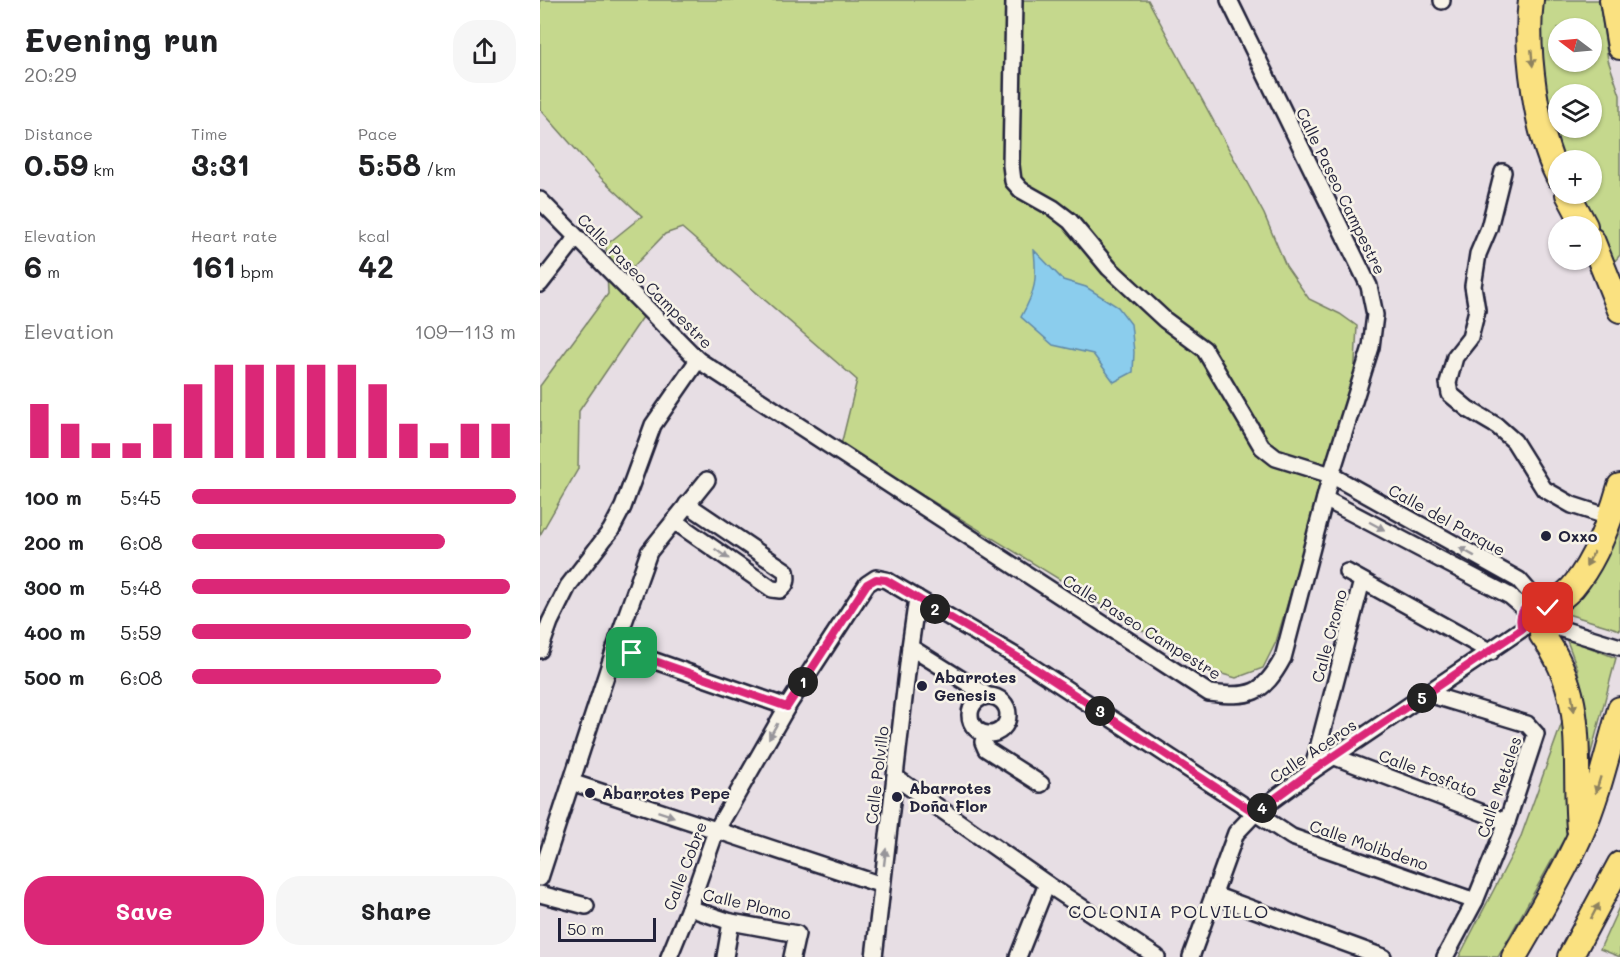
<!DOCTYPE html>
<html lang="en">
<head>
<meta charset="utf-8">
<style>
  body { margin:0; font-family:Mali,sans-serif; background:#f6f6f6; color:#202124; height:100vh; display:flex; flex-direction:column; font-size:22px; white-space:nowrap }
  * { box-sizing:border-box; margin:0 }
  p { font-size:20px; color:#757577 }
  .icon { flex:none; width:33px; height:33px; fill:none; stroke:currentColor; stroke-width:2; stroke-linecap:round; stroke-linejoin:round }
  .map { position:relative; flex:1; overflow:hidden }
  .drawer { display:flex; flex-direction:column; background:#fff; width:540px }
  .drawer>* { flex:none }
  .needle { width:39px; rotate:286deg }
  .buttons { position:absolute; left:1008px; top:18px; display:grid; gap:12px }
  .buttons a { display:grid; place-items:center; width:54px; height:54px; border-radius:50%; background:#fff; box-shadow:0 2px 4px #0004; font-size:30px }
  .scale { position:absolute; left:18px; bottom:15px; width:98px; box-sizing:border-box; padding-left:6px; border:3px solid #22223b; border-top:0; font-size:16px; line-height:21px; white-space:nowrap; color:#22223b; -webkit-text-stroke:4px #f7f3e8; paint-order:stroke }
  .pin { position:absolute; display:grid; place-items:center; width:51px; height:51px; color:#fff; margin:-26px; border-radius:12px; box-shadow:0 3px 9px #0006 }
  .km { position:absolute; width:30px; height:30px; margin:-15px; border-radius:50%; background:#222; color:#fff; font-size:16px; line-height:30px; text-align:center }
  .round { display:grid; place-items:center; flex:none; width:63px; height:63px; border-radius:24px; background:#f6f6f6 }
  .headline { display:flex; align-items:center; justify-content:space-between; height:102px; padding:0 24px }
  h1 { font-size:33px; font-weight:800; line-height:45px }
  .figures { display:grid; grid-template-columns:repeat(3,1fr); gap:9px; height:102px; padding:6px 24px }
  .figures div { display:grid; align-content:center }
  .figures b { font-size:30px; font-weight:800 }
  .figures small { font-size:16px; font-weight:400 }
  .figures p { font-size:16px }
  .chart { height:168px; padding:12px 24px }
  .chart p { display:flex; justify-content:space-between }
  .chart svg { width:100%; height:108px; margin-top:6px; stroke:#db2777; stroke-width:6 }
  .action { display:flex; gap:12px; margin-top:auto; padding:12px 24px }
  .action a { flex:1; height:69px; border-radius:24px; background:#db2777; color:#fff; font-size:24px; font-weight:800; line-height:69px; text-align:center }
  .action a+a { background:#f6f6f6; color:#202124 }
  ul { padding:0 24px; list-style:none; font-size:20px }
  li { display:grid; grid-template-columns:96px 72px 1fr; align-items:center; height:45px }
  li i { height:15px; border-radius:8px; background:#db2777 }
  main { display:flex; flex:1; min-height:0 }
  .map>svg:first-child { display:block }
  .green { fill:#c5d88d; stroke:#747d64; stroke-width:1.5; fill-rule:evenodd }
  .water { fill:#8bcded; stroke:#6189a6; stroke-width:1.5 }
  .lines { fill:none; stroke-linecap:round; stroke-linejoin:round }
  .minor-casing { stroke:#22223b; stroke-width:20 }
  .primary-casing { stroke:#22223b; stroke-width:28 }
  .minor { stroke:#f7f3e8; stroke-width:15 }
  .primary { stroke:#fae180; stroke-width:24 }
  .oneway { fill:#8e825e }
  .oneway2 { fill:#97959a }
  .route-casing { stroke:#fff; stroke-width:12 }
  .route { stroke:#db2777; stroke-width:8 }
  .poi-dot { fill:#22223b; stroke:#f7f3e8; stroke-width:2 }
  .labels { text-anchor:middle; stroke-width:5; stroke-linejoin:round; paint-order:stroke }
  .street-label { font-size:16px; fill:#22223b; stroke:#f7f3e8 }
  .poi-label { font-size:16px; font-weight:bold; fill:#22223b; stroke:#f7f3e8; text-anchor:start }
  .neighbourhood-label { font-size:18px; letter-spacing:1.5px; fill:#22223b; stroke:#f7f3e8 }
</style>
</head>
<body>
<main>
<section class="drawer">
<div class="headline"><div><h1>Evening run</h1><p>20:29</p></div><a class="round"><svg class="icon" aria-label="share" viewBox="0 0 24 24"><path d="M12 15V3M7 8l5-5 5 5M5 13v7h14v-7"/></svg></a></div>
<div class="figures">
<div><p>Distance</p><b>0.59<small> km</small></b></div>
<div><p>Time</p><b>3:31</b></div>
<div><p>Pace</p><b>5:58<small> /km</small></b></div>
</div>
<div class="figures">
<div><p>Elevation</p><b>6<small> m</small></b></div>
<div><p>Heart rate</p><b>161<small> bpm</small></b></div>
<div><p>kcal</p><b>42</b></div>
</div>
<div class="chart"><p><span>Elevation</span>109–113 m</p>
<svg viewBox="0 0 160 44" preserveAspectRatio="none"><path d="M5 44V22M15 44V30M25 44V38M35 44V38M45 44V30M55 44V14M65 44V6M75 44V6M85 44V6M95 44V6M105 44V6M115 44V14M125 44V30M135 44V38M145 44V30M155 44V30"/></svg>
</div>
<ul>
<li><b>100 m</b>5:45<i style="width:100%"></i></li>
<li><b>200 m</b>6:08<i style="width:78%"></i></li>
<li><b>300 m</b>5:48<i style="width:98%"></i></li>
<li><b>400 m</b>5:59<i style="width:86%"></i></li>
<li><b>500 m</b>6:08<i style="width:77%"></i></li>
</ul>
<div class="action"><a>Save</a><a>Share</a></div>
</section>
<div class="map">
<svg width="1080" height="957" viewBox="0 0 1080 957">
  <rect width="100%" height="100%" fill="#e7dee4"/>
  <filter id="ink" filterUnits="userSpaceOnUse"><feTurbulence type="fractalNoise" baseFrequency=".0167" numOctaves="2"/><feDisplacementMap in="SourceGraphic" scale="12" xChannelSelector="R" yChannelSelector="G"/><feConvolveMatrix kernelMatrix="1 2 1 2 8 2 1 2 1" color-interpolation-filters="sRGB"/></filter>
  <g filter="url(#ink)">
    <!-- green -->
    <g class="green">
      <path d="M 0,0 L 608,0 L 724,214 L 746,266 L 769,299 L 800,314 L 817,326 L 814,380 L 736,642 L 723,668 L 696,678 L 665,669 L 301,445 L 317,380 L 142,228 L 125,234 L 93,267 L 103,317 L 39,411 L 38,469 L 0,535 L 0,386 L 68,294 L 66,245 L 102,216 L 61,178 L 0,109 Z"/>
      <path d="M 1000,0 L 1059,0 L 1068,60 L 1080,95 L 1080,255 L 1074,262 L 1038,194 L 1052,194 L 1052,160 L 1021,160 L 1003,87 ZM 1018,28 L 1052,28 L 1052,62 L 1018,62 ZM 1018,94 L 1052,94 L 1052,128 L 1018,128 Z"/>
      <path d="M 1080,513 L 1080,630 L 1024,613 L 1037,594 Z"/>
      <path d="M 1026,638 L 1076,658 L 1046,772 L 1038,670 Z"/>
      <path d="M 1024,717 L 1026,835 L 958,957 L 919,957 L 980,839 Z"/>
      <path d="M 1080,905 L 1080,957 L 1060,949 Z"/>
    </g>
    <!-- water -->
    <path class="water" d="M 494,250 L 523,280 L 546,287 L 578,307 L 591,324 L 594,352 L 593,372 L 574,382 L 553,354 L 513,345 L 481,317 C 496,290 497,280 494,250 Z"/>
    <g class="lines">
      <!-- minor casing -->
      <g class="minor-casing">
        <g id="minor">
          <path d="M 474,0 L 471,165 L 473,181 L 481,190 L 513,208 L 530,221 L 569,268 L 625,320 L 664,349 L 722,447 L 736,458 L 791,475 L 979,580 L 999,603"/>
          <path d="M 902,1 L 902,0"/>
          <path d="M 963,172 L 949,228 L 938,254 L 933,286 L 937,310 L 930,338 L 915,357 L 908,383 L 910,394 L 928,409 L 957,426 L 974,441 L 1004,489 L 1032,505 L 1069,517"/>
          <path d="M 0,200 L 158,360 L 669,693 C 710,698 723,695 743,658 L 791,475 L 831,347 L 835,315 L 829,286 L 689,0"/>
          <path d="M 0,284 L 36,238"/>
          <path d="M 785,499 L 970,596 L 984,608"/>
          <path d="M 134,521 L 232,589 L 240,590 C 247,585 248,580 246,571 L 147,504"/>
          <path d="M 807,572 L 951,652"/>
          <path d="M 1012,626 L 1080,647"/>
          <path d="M 78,639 L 92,653 L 247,707"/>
          <path d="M 370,647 L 448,696"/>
          <path d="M 0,650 L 10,622 L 28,586 L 71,530 L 83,507 L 113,425 L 158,360"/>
          <path d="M 888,694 L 987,724 L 996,734 L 967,822 L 935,901 L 905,957"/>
          <circle cx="449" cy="715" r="19"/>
          <path d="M 446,734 L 443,742 L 446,749 L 501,784"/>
          <path d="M 795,757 L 967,822"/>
          <path d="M 772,771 L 822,581"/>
          <path d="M 355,777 L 507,884 L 617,957"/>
          <path d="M 31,782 L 342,885"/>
          <path d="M 0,878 L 78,639 L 109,552 L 167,480"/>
          <path d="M 0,894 L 46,906"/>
          <path d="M 674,895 L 843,957"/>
          <path d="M 149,908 L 191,922 L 257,934 L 252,957"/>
          <path d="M 129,957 L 149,908 L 176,831 L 247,707 L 327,584 L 336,578 L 346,580 L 479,658 L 752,837 L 935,901"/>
          <path d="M 185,957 L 191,922"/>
          <path d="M 334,957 L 370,647 L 377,598"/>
          <path d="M 478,957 L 507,884"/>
          <path d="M 651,957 L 696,833 L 715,813 L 772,771 L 982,629"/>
        </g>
      </g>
      <!-- primary casing -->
      <g class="primary-casing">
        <g id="primary">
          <path d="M 991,0 C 985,48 996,133 1018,176"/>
          <path d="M 1072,0 L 1080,47"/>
          <path d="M 1028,194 L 1045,226"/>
          <path d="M 1052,240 L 1080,310"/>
          <path d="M 1008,608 C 1016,601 1026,595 1033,587 C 1055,561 1071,518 1080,486"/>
          <path d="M 1002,635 C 1048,696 1033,757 1039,828"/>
          <path d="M 974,957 C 997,917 1021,878 1040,836 C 1058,796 1068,751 1080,709"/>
          <path d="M 1030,957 L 1080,864"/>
        </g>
      </g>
      <!-- minor -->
      <use href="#minor" class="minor"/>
      <!-- primary -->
      <use href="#primary" class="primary"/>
    </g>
    <!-- one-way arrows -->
    <defs><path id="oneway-solid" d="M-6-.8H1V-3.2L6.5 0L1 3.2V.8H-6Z" transform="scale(1.5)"/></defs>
    <g class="oneway">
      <use href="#oneway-solid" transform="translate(992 58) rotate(85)"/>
      <use href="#oneway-solid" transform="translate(1050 559) rotate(119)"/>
      <use href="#oneway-solid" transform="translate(1033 703) rotate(81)"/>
      <use href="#oneway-solid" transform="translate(1058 785) rotate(107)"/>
      <use href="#oneway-solid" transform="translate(1055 911) rotate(-62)"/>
    </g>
    <g class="oneway2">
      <use href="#oneway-solid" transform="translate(837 526) rotate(28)"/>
      <use href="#oneway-solid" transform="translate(927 552) rotate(-151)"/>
      <use href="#oneway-solid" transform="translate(182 554) rotate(35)"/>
      <use href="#oneway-solid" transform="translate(233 731) rotate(120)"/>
      <use href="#oneway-solid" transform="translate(126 814) rotate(19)"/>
      <use href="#oneway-solid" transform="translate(345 857) rotate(-83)"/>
    </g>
  </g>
  <g class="lines" filter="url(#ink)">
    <!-- route casing -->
    <g class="route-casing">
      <path id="route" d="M 92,653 L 247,707 L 327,584 L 336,579 L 346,580 L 479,658 L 715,813 L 772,771 L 982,629 C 975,611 992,595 1008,608"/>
    </g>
    <!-- route -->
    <use href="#route" class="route"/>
  </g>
  <!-- markers -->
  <g class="poi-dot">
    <circle cx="1006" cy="536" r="6"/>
    <circle cx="382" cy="686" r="6"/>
    <circle cx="50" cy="793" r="6"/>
    <circle cx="357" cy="797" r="6"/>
  </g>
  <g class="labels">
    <!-- street labels -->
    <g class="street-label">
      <text transform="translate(801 191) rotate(64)" y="6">Calle Paseo Campestre</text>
      <text transform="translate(105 281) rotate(45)" y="6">Calle Paseo Campestre</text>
      <text transform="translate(907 520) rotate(29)" y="6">Calle del Parque</text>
      <text transform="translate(602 627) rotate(32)" y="6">Calle Paseo Campestre</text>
      <text transform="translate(789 636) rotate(-75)" y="6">Calle Cromo</text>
      <text transform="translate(773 751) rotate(-34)" y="6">Calle Aceros</text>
      <text transform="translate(888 773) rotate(21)" y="6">Calle Fosfato</text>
      <text transform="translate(337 775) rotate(-83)" y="6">Calle Polvillo</text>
      <text transform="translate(959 787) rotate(-71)" y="6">Calle Metales</text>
      <text transform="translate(829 845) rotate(19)" y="6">Calle Molibdeno</text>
      <text transform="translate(145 866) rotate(-69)" y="6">Calle Cobre</text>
      <text transform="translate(207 904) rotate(13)" y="6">Calle Plomo</text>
    </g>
    <!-- poi labels -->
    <g class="poi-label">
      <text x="1018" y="542">Oxxo</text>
      <text x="394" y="683">Abarrotes<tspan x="394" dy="18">Genesis</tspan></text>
      <text x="369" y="794">Abarrotes<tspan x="369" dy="18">Doña Flor</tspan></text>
      <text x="62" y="799">Abarrotes Pepe</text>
    </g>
    <!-- neighbourhood labels -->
    <g class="neighbourhood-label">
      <text x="629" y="918">COLONIA POLVILLO</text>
    </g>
  </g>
</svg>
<div class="buttons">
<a><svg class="needle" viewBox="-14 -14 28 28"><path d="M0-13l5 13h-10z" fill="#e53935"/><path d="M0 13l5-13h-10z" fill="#757577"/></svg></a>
<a><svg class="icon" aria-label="layers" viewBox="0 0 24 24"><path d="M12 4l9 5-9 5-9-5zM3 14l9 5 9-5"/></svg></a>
<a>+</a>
<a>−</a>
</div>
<div class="scale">50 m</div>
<div class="pin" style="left:92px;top:653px;background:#1e9e55"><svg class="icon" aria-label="arrive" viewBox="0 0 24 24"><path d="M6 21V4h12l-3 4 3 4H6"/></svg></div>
<div class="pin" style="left:1008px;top:608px;background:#d93025"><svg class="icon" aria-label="check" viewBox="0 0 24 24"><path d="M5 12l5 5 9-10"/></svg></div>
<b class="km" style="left:263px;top:682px">1</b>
<b class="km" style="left:395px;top:609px">2</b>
<b class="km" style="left:560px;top:711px">3</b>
<b class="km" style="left:722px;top:808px">4</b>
<b class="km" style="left:882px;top:698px">5</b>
</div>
</main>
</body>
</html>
